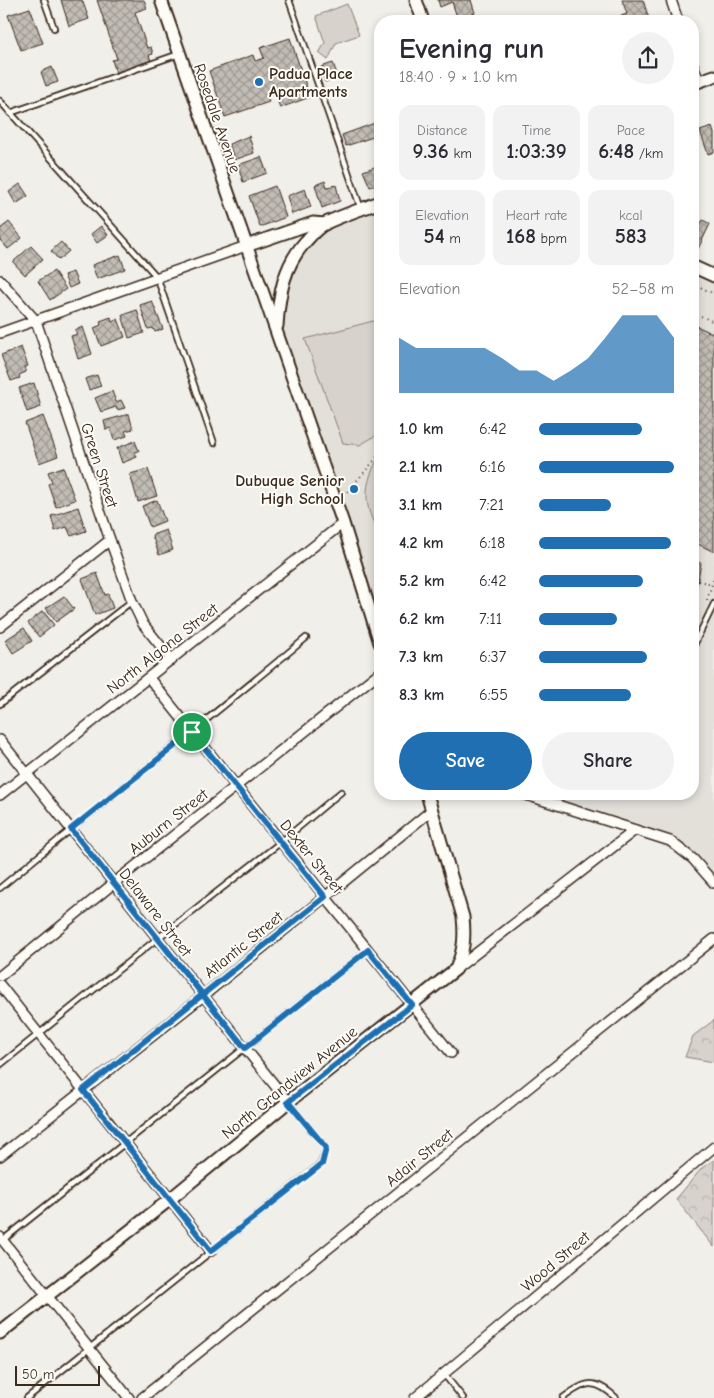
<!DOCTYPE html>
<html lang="en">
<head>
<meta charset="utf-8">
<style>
  body { margin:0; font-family:"Comic Neue",sans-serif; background:#f2f2f3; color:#2b2b33; height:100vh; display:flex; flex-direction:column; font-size:19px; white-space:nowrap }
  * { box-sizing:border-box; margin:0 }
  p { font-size:16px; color:#7c7c81 }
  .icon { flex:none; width:28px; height:28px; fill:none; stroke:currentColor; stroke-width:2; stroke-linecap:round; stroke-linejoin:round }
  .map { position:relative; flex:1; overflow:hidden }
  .panel { position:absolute; left:374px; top:15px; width:325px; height:785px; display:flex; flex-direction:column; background:#fff; border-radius:20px; box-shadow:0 2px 8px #0003 }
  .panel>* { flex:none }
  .scale { position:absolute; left:15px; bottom:12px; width:85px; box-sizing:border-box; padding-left:5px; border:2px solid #3b2a1e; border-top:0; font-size:14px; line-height:18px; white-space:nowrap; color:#3b2a1e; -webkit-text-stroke:4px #fdfcf7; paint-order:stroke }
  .pin { position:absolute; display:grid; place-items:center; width:42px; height:42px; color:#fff; margin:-21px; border:2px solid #fff; border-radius:50%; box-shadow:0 1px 5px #0007 }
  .round { display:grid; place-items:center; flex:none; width:52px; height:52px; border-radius:26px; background:#f2f2f3 }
  .summary { display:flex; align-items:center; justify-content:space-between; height:85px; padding:0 25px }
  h1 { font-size:28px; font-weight:600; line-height:38px }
  .stats { display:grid; grid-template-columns:repeat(3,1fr); gap:8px; height:85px; padding:5px 25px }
  .stats div { display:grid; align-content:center; border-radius:12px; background:#f2f2f3; text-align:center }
  .stats b { font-size:21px; font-weight:600 }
  .stats small { font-size:14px; font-weight:400 }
  .stats p { font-size:14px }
  .chart { height:140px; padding:10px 25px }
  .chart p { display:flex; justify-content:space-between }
  .chart svg { width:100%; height:90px; margin-top:5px; fill:#1f6fb2; opacity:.7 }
  .primary-button { display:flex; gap:10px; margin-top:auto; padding:10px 25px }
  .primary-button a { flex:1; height:58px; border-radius:30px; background:#1f6fb2; color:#fff; font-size:20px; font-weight:600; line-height:58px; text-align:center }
  .primary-button a+a { background:#f2f2f3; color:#2b2b33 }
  ul { padding:0 25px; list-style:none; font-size:16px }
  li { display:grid; grid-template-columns:80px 60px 1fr; align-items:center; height:38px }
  li i { height:12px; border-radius:6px; background:#1f6fb2 }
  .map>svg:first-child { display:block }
  .built { fill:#e3e0da }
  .forest { fill:url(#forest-crowns); stroke:#897e75 }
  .garden { fill:#d7d2cc; stroke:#897e75 }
  .building { fill:url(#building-cross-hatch); stroke:#3b2a1e }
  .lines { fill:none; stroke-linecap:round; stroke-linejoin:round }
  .service-casing { stroke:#3b2a1e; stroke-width:8 }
  .minor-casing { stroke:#3b2a1e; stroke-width:12 }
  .tertiary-casing { stroke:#3b2a1e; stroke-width:15 }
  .path { stroke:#3b2a1e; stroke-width:2; stroke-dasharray:1 4; stroke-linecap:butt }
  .service { stroke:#fdfcf7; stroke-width:4.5 }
  .minor { stroke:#fdfcf7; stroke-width:9 }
  .tertiary { stroke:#fdfcf7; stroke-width:11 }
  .route-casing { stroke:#fff; stroke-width:10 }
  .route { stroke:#1f6fb2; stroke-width:6 }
  .poi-dot { fill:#1f6fb2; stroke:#fdfcf7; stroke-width:2 }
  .labels { text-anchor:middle; stroke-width:4; stroke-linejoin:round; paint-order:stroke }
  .poi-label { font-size:16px; font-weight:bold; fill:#3b2a1e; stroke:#fdfcf7; text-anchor:start }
  .street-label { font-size:16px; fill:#3b2a1e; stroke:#fdfcf7 }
</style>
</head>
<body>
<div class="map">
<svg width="714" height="1398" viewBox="0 0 714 1398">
  <defs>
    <pattern id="forest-crowns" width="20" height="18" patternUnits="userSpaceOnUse" patternTransform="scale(1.25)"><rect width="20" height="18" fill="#d7d2cc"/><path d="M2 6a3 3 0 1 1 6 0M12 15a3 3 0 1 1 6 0" fill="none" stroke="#b9b4af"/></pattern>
    <pattern id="building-cross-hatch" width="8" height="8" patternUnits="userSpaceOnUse" patternTransform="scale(1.25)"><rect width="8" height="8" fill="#c1bcb4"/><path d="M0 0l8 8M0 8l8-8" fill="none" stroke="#9e9992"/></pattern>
  </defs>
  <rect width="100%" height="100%" fill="#f1efea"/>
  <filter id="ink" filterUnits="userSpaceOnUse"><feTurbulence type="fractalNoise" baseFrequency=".02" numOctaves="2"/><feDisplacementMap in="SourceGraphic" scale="10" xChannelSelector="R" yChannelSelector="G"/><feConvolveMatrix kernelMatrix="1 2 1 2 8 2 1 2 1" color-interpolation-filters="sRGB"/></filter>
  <g filter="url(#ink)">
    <!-- built -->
    <g class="built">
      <path d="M 380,202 L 380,648 L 276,330 L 287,268 L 325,224 Z"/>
      <path d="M 693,266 L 714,276 L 714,883 L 670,841 L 523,794 L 692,794 Z"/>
    </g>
    <!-- forest -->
    <g class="forest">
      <path d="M 714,1020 L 714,1062 L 685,1057 L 693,1036 Z"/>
      <path d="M 714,1160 L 714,1247 L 676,1199 L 702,1168 Z"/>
    </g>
    <!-- garden -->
    <g class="garden">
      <path d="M 347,4 L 359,35 L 336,43 L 328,60 L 319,53 L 325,43 L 316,16 Z"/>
      <path d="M 373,321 L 380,323 L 380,433 L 360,445 L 343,443 L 305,339 Z"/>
      <path d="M 380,455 L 380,535 C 362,504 363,485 380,455 Z"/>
    </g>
    <!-- building -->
    <g class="building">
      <path d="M 61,0 L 82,0 L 89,19 L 69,26 Z"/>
      <path d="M 97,0 L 144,0 L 147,8 L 135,12 L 147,48 L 151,47 L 153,54 L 149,55 L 151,61 L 116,73 L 112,60 L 117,59 Z"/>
      <path d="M 438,0 L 471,0 L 475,13 L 458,20 L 452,2 L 440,7 Z"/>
      <path d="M 622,0 L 643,0 L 649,19 L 643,21 L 620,21 L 618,17 L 627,14 Z"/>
      <path d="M 30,8 L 43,43 L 21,50 L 8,15 Z"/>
      <path d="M 290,38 L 310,97 L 280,108 L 275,93 L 267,96 L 269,102 L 225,117 L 209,71 L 253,55 L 255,61 L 264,58 L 260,48 Z"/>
      <path d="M 333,63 L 338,77 L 325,82 L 321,67 Z"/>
      <path d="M 52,67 L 58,82 L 46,86 L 41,72 Z"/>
      <path d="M 375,123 L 379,135 L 346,146 L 342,135 Z"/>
      <path d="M 712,127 L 714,133 L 714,152 L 708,154 L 700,131 Z"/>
      <path d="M 249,136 L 254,153 L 234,160 L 229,144 Z"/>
      <path d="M 261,157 L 267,173 L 243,182 L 238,165 Z"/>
      <path d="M 380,165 L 380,184 L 370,187 L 363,171 Z"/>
      <path d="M 325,181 L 327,187 L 336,185 L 340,201 L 322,208 L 315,185 Z"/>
      <path d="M 20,184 L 28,196 L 16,204 L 9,192 Z"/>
      <path d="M 275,186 L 286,217 L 260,227 L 249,196 Z"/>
      <path d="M 305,189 L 311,207 L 292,214 L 287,196 Z"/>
      <path d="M 703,220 L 710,224 L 697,251 L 692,249 L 692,227 L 697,229 Z"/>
      <path d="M 9,222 L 22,238 L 8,249 L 0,240 L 0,229 Z"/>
      <path d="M 101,226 L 108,235 L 97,243 L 91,234 Z"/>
      <path d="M 61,242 L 69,251 L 59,260 L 51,251 Z"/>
      <path d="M 31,246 L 43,259 L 25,275 L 13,262 Z"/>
      <path d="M 120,255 L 125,269 L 97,279 L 92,265 Z"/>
      <path d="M 54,271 L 66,289 L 50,300 L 38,281 Z"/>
      <path d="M 73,272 L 78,284 L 69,288 L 64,275 Z"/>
      <path d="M 152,301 L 163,329 L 155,332 L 153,328 L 148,329 L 140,305 Z"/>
      <path d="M 137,310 L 144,333 L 129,338 L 122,315 Z"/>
      <path d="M 111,317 L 112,322 L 118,319 L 125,337 L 101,346 L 94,328 L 101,325 L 100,321 Z"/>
      <path d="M 692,324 L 714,334 L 714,552 L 692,541 L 692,527 L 696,521 L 692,519 Z"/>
      <path d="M 83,327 L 92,354 L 78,359 L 71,336 L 77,334 L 75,330 Z"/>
      <path d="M 21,347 L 28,366 L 24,367 L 26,372 L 19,375 L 20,378 L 11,381 L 1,355 Z"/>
      <path d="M 97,375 L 101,386 L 89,390 L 85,379 Z"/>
      <path d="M 34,383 L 41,407 L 27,412 L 19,388 Z"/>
      <path d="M 112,391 L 116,402 L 121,400 L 125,408 L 117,410 L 116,407 L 101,412 L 95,398 Z"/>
      <path d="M 129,414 L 133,429 L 125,431 L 127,436 L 114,440 L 110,428 L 106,430 L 104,421 Z"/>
      <path d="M 43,416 L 58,456 L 39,463 L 25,423 Z"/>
      <path d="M 135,441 L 139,451 L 135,452 L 137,457 L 122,463 L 117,448 Z"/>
      <path d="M 63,467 L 75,500 L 56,507 L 48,484 L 52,482 L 48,472 Z"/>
      <path d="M 148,469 L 157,496 L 138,502 L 130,474 Z"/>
      <path d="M 157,500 L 165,521 L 150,527 L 142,506 Z"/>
      <path d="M 78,507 L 86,531 L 71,536 L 67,527 L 55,531 L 51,516 Z"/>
      <path d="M 166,530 L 173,550 L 159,555 L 152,535 Z"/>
      <path d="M 692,562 L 701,563 L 695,595 L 692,595 Z"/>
      <path d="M 97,573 L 105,595 L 108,594 L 113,608 L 95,615 L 82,579 Z"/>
      <path d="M 64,596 L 74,609 L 56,622 L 46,608 Z"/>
      <path d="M 43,611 L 54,625 L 39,637 L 28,623 Z"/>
      <path d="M 24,628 L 32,641 L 13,653 L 5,640 Z"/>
    </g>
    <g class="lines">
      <!-- service casing -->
      <g class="service-casing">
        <g id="service">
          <path d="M 44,0 L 54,28"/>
          <path d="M 289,0 L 361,209"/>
          <path d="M 0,101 L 157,277 L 214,443"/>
          <path d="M 10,113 L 179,54"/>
          <path d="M 692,649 L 714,604"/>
          <path d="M 0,704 L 132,601"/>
          <path d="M 0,888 C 101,804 205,722 306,638"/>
          <path d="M 0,1065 L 158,938 L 281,842 L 341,792"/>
          <path d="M 3,1240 L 368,950"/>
          <path d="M 444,1374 L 463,1398"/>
          <path d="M 27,1398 L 321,1164 L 326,1148 L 289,1103"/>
          <path d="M 563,1398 C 585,1381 595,1378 616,1398"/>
        </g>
      </g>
      <!-- minor casing -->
      <g class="minor-casing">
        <g id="minor">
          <path d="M 671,0 L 678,21"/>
          <path d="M 692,62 L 699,81"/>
          <path d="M 0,280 L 36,321 L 110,540 L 132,601 L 143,624 L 172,660"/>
          <path d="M 0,333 L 246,246"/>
          <path d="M 0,627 L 110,540"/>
          <path d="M 149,678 L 451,1053"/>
          <path d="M 0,740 L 288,1102"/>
          <path d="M 523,794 L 670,841 L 693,859 L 714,883"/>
          <path d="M 0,795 L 343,523"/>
          <path d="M 456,969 L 635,830"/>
          <path d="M 0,976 L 114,883 L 380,672"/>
          <path d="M 0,985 L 211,1251"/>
          <path d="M 0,1156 L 203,996 L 432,810"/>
          <path d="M 0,1237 L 129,1398"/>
          <path d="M 142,1398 L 714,939"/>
          <path d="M 415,1398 L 714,1147"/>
        </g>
      </g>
      <!-- tertiary casing -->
      <g class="tertiary-casing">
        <g id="tertiary">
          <path d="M 161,0 L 343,523 L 380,643"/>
          <path d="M 416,0 L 423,21"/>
          <path d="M 692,84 L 714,76"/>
          <path d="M 246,246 L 313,223 L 325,224"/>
          <path d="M 692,266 L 714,276"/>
          <path d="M 277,326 C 279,294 284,265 306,241 C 312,234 318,227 326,223 C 343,215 362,209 380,202"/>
          <path d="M 0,1333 L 169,1200 L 288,1102 L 456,969 C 464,951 465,937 463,917 L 427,794"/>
        </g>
      </g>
      <!-- path -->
      <g class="path">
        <path d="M 692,283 L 714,294"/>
        <path d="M 692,312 L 714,322"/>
        <path d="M 347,492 L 380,454"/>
        <path d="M 698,581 L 712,584"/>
        <path d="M 707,600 L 714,578"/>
      </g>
      <!-- service -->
      <use href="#service" class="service"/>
      <!-- minor -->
      <use href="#minor" class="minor"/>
      <!-- tertiary -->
      <use href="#tertiary" class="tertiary"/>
    </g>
  </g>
  <g class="lines" filter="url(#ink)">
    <!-- route casing -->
    <g class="route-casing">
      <path id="route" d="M 192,732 L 325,897 L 83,1090 L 211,1251 L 322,1164 L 326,1148 L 288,1102 L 412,1005 L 368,950 L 245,1048 C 187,975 129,902 71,829 L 192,732"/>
    </g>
    <!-- route -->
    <use href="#route" class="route"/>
  </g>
  <!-- markers -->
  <g class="poi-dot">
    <circle cx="259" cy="82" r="5"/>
    <circle cx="354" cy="489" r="5"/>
  </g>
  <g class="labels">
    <!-- poi labels -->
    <g class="poi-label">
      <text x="269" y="79">Padua Place<tspan x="269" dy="18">Apartments</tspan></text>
      <text x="344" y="486" text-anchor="end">Dubuque Senior<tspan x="344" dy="18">High School</tspan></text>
    </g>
    <!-- street labels -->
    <g class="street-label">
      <text transform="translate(218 118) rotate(71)" y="6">Rosedale Avenue</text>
      <text transform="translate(100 465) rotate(72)" y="6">Green Street</text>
      <text transform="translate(162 648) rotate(-38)" y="6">North Algona Street</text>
      <text transform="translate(168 821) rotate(-38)" y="6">Auburn Street</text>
      <text transform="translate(312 856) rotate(51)" y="6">Dexter Street</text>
      <text transform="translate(156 912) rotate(52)" y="6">Delaware Street</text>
      <text transform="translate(243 944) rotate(-39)" y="6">Atlantic Street</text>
      <text transform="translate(289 1082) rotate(-39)" y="6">North Grandview Avenue</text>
      <text transform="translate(419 1157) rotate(-39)" y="6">Adair Street</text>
      <text transform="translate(555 1261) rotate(-40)" y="6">Wood Street</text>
    </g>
  </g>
</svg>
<div class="scale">50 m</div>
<div class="pin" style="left:192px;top:732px;background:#1e9e55"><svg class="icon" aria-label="arrive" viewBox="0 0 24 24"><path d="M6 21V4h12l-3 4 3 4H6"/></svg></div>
<section class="panel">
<div class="summary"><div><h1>Evening run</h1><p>18:40 · 9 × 1.0 km</p></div><a class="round"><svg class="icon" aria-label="share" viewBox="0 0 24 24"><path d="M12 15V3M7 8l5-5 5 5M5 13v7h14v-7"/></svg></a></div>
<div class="stats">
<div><p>Distance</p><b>9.36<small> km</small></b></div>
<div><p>Time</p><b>1:03:39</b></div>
<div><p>Pace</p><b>6:48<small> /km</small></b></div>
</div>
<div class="stats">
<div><p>Elevation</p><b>54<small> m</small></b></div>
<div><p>Heart rate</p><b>168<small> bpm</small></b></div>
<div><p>kcal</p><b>583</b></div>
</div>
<div class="chart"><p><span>Elevation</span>52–58 m</p>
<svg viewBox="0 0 160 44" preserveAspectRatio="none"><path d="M0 44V17L10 22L20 22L30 22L40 22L50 22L60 27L70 33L80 33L90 38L100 33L110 27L120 17L130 6L140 6L150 6L160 17V44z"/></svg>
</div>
<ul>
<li><b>1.0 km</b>6:42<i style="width:76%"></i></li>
<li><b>2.1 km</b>6:16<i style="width:100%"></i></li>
<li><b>3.1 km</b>7:21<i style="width:53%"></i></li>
<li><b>4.2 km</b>6:18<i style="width:98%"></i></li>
<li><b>5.2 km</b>6:42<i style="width:77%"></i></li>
<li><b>6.2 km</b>7:11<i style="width:58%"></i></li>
<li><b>7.3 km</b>6:37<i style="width:80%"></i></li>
<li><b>8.3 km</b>6:55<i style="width:68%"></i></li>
</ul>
<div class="primary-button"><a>Save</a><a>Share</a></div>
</section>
</div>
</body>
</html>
